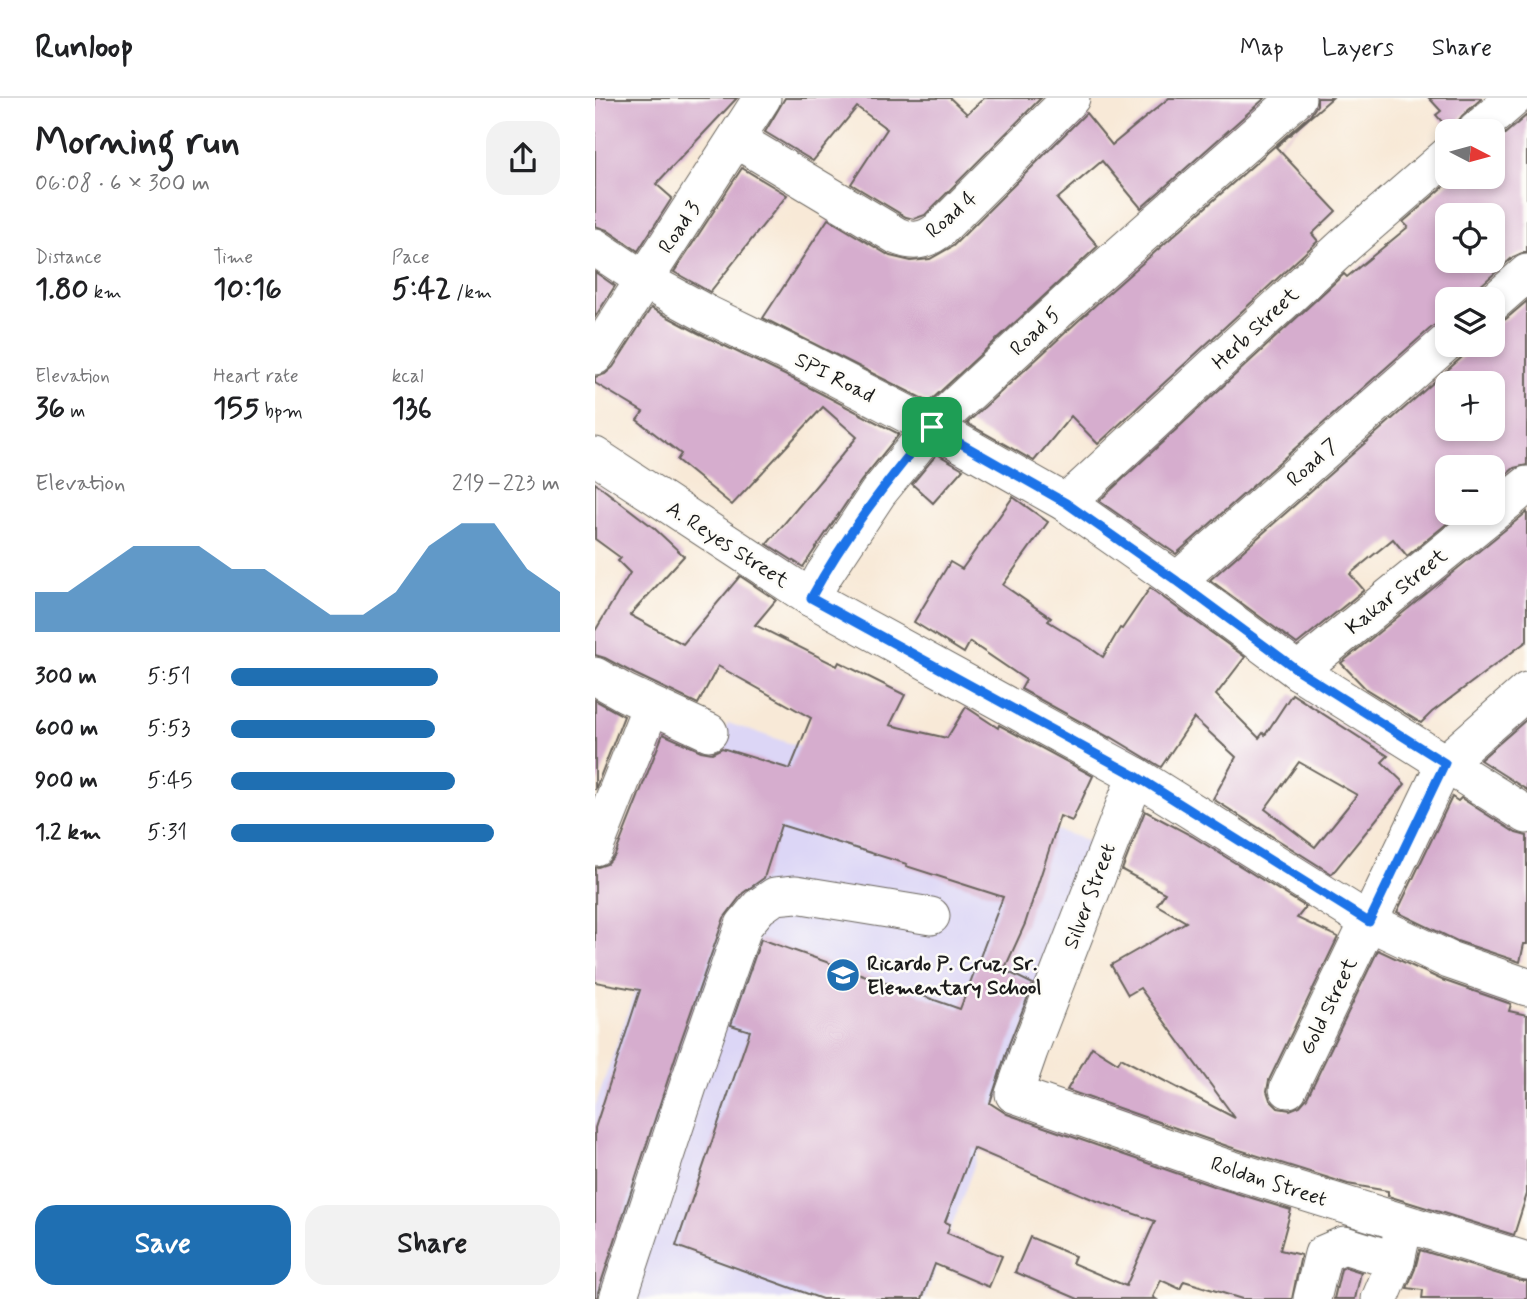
<!DOCTYPE html>
<html lang="en">
<head>
<meta charset="utf-8">
<style>
  body { margin:0; font-family:Mynerve,sans-serif; background:#f2f2f2; color:#202124; height:100vh; display:flex; flex-direction:column; font-size:26px; white-space:nowrap }
  * { box-sizing:border-box; margin:0 }
  p { font-size:23px; color:#757577 }
  .icon { flex:none; width:38px; height:38px; fill:none; stroke:currentColor; stroke-width:2; stroke-linecap:round; stroke-linejoin:round }
  .map { position:relative; flex:1; overflow:hidden }
  .drawer { display:flex; flex-direction:column; background:#fff; width:595px }
  .drawer>* { flex:none }
  .needle { width:46px; rotate:96deg }
  .tools { position:absolute; left:840px; top:21px; display:grid; gap:14px }
  .tools a { display:grid; place-items:center; width:70px; height:70px; border-radius:14px; background:#fff; box-shadow:0 4px 10px #0003; font-size:35px }
  .pin { position:absolute; display:grid; place-items:center; width:60px; height:60px; color:#fff; margin:-30px; border-radius:14px; box-shadow:0 4px 10px #0006 }
  .round { display:grid; place-items:center; flex:none; width:74px; height:74px; border-radius:21px; background:#f2f2f2 }
  .head { display:flex; align-items:center; justify-content:space-between; height:119px; padding:0 35px }
  h1 { font-size:38px; font-weight:700; line-height:52px }
  .metrics { display:grid; grid-template-columns:repeat(3,1fr); gap:10px; height:119px; padding:7px 35px }
  .metrics div { display:grid; align-content:center }
  .metrics b { font-size:30px; font-weight:700 }
  .metrics small { font-size:19px; font-weight:400 }
  .metrics p { font-size:19px }
  .chart { height:196px; padding:14px 35px }
  .chart p { display:flex; justify-content:space-between }
  .chart svg { width:100%; height:126px; margin-top:7px; fill:#1f6fb2; opacity:.7 }
  .button { display:flex; gap:14px; margin-top:auto; padding:14px 35px }
  .button a { flex:1; height:80px; border-radius:21px; background:#1f6fb2; color:#fff; font-size:28px; font-weight:700; line-height:80px; text-align:center }
  .button a+a { background:#f2f2f2; color:#202124 }
  ul { padding:0 35px; list-style:none; font-size:23px }
  li { display:grid; grid-template-columns:112px 84px 1fr; align-items:center; height:52px }
  li i { height:18px; border-radius:9px; background:#1f6fb2 }
  header { display:flex; align-items:center; gap:42px; box-sizing:border-box; height:98px; padding:0 35px; background:#fff; border-bottom:2px solid #e0e0e0 }
  header strong { font-size:33px }
  nav { display:flex; gap:38px; margin-inline-start:auto; font-size:24px }
  main { display:flex; flex:1; min-height:0 }
  .map>svg:first-child { display:block }
  .built { fill:#dcd6f6 }
  .building { fill:#d6adce; fill-rule:evenodd }
  .lines { fill:none; stroke-linecap:round; stroke-linejoin:round }
  .minor-casing { stroke:#69645d; stroke-width:39 }
  .minor { stroke:#fff; stroke-width:37 }
  .route-casing { stroke:#fff; stroke-width:14 }
  .route { stroke:#1a73e8; stroke-width:9 }
  .labels { text-anchor:middle; stroke-width:5; stroke-linejoin:round; paint-order:stroke }
  .street-label { font-size:21px; fill:#1c1c1c; stroke:#fdfcf7 }
  .poi-label { font-size:21px; font-weight:bold; fill:#1c1c1c; stroke:#fdfcf7; text-anchor:start }
</style>
</head>
<body>
<header>
<strong>Runloop</strong>
<nav><a>Map</a><a>Layers</a><a>Share</a></nav>
</header>
<main>
<section class="drawer">
<div class="head"><div><h1>Morning run</h1><p>06:08 · 6 × 300 m</p></div><a class="round"><svg class="icon" aria-label="share" viewBox="0 0 24 24"><path d="M12 15V3M7 8l5-5 5 5M5 13v7h14v-7"/></svg></a></div>
<div class="metrics">
<div><p>Distance</p><b>1.80<small> km</small></b></div>
<div><p>Time</p><b>10:16</b></div>
<div><p>Pace</p><b>5:42<small> /km</small></b></div>
</div>
<div class="metrics">
<div><p>Elevation</p><b>36<small> m</small></b></div>
<div><p>Heart rate</p><b>155<small> bpm</small></b></div>
<div><p>kcal</p><b>136</b></div>
</div>
<div class="chart"><p><span>Elevation</span>219–223 m</p>
<svg viewBox="0 0 160 44" preserveAspectRatio="none"><path d="M0 44V30L10 30L20 22L30 14L40 14L50 14L60 22L70 22L80 30L90 38L100 38L110 30L120 14L130 6L140 6L150 22L160 30V44z"/></svg>
</div>
<ul>
<li><b>300 m</b>5:51<i style="width:63%"></i></li>
<li><b>600 m</b>5:53<i style="width:62%"></i></li>
<li><b>900 m</b>5:45<i style="width:68%"></i></li>
<li><b>1.2 km</b>5:31<i style="width:80%"></i></li>
</ul>
<div class="button"><a>Save</a><a>Share</a></div>
</section>
<div class="map">
<svg width="932" height="1201" viewBox="0 0 932 1201">
  <rect width="100%" height="100%" fill="#fdfcf7"/>
  <filter id="ink" filterUnits="userSpaceOnUse"><feTurbulence type="fractalNoise" baseFrequency=".0143" numOctaves="2"/><feDisplacementMap in="SourceGraphic" scale="14" xChannelSelector="R" yChannelSelector="G"/><feConvolveMatrix kernelMatrix="1 2 1 2 8 2 1 2 1" color-interpolation-filters="sRGB"/></filter>
  <filter id="wash" filterUnits="userSpaceOnUse"><feTurbulence type="fractalNoise" baseFrequency=".00686" numOctaves="4" result="noise"/><feDisplacementMap in="SourceGraphic" scale="28" xChannelSelector="R" yChannelSelector="G"/><feGaussianBlur stdDeviation="1.57" result="paint"/><feColorMatrix in="noise" values="0 0 0 0 0 0 0 0 0 0 0 0 0 0 0 0 0 1.4 0 .05"/><feComposite in="paint" operator="in"/></filter>
  <g filter="url(#wash)">
    <rect width="100%" height="100%" fill="#f8e9d7"/>
    <!-- built -->
    <path class="built" d="M 133,625 L 498,744 L 330,1201 L 0,1201 L 0,1009 Z"/>
    <g id="blocks">
      <!-- building -->
      <g class="building">
        <path d="M 0,0 L 142,0 L 61,86 L 77,100 L 43,153 L 12,132 L 0,128 Z"/>
        <path d="M 190,0 L 355,0 L 372,16 L 389,0 L 446,0 L 330,117 L 319,121 L 311,119 L 256,86 L 292,31 L 262,9 L 218,63 L 170,34 Z"/>
        <path d="M 574,0 L 670,0 L 546,110 L 507,63 L 462,101 L 503,148 L 334,304 L 168,220 L 233,121 L 295,158 L 316,163 L 335,161 L 358,148 L 491,15 L 517,47 Z"/>
        <path d="M 722,0 L 737,0 L 681,49 L 741,113 L 717,136 L 723,143 L 503,346 L 476,318 L 439,363 L 372,325 L 507,201 L 716,16 L 722,7 Z"/>
        <path d="M 834,0 L 886,0 L 886,1 L 867,18 L 861,26 L 861,33 L 855,33 L 841,17 L 846,13 Z"/>
        <path d="M 932,17 L 932,155 L 927,155 L 918,159 L 884,189 L 878,201 L 852,201 L 852,224 L 847,224 L 838,228 L 581,456 L 504,403 L 749,176 L 752,179 L 813,129 L 808,124 L 860,79 L 898,79 L 898,46 ZM 852,117 L 898,117 L 898,163 L 852,163 Z"/>
        <path d="M 147,70 L 192,97 L 115,194 L 79,174 Z"/>
        <path d="M 0,174 L 20,188 L 0,219 Z"/>
        <path d="M 932,203 L 932,367 L 919,370 L 898,388 L 898,369 L 852,369 L 852,415 L 865,415 L 812,458 L 798,441 L 755,476 L 769,492 L 702,546 L 615,482 L 866,260 L 872,251 L 872,247 L 898,247 L 898,225 L 903,225 L 911,221 ZM 852,285 L 898,285 L 898,331 L 852,331 Z"/>
        <path d="M 56,210 L 103,235 L 202,283 L 304,336 L 266,383 L 208,469 L 172,446 L 262,339 L 228,309 L 137,407 L 82,362 L 86,356 L 42,322 L 48,314 L 0,285 L 0,279 L 10,276 L 18,269 Z"/>
        <path d="M 342,356 L 368,371 L 338,405 L 317,386 Z"/>
        <path d="M 0,385 L 59,430 L 89,458 L 35,517 L 88,546 L 145,478 L 181,502 L 160,527 L 242,568 L 244,564 L 310,597 L 295,627 L 352,640 L 371,609 L 403,630 L 404,627 L 498,678 L 477,723 L 465,718 L 430,826 L 409,872 L 438,886 L 414,946 L 395,1005 L 412,1016 L 621,1089 L 696,1112 L 685,1152 L 706,1157 L 697,1201 L 647,1201 L 589,1183 L 585,1191 L 566,1182 L 558,1199 L 561,1201 L 483,1201 L 420,1174 L 435,1139 L 480,1158 L 477,1165 L 531,1188 L 560,1123 L 497,1101 L 378,1050 L 350,1124 L 355,1126 L 352,1135 L 407,1158 L 394,1189 L 340,1166 L 327,1201 L 227,1201 L 81,1148 L 155,933 L 136,927 L 166,841 L 365,911 L 408,799 L 311,768 L 312,766 L 186,727 L 169,780 L 148,795 L 129,820 L 83,951 L 3,1194 L 3,1201 L 0,1201 L 0,1030 L 45,892 L 0,884 L 0,770 L 12,766 L 20,757 L 68,636 L 106,653 L 117,655 L 127,650 L 195,671 L 216,620 L 123,568 L 103,606 L 40,576 L 10,560 L 0,557 L 0,533 L 35,475 L 23,463 L 26,460 L 0,441 Z"/>
        <path d="M 418,399 L 453,424 L 408,487 L 456,520 L 453,523 L 487,544 L 508,559 L 525,530 L 527,531 L 555,490 L 650,559 L 621,597 L 664,640 L 668,635 L 670,637 L 697,596 L 793,658 L 787,664 L 810,686 L 737,776 L 618,701 L 641,659 L 599,620 L 566,669 L 516,639 L 515,640 L 426,591 L 431,582 L 375,544 L 369,555 L 319,524 L 355,464 L 367,471 ZM 704,664 L 762,697 L 720,749 L 670,711 Z"/>
        <path d="M 932,414 L 932,543 L 837,614 L 826,625 L 771,591 L 746,565 Z"/>
        <path d="M 0,602 L 29,618 L 0,692 Z"/>
        <path d="M 932,621 L 932,692 L 885,662 Z"/>
        <path d="M 857,699 L 863,703 L 866,700 L 921,735 L 932,738 L 932,846 L 929,846 L 925,864 L 862,843 L 802,814 Z"/>
        <path d="M 550,713 L 597,738 L 711,809 L 702,820 L 743,839 L 674,982 L 672,993 L 675,1002 L 683,1010 L 695,1012 L 705,1008 L 712,1000 L 783,852 L 847,882 L 916,906 L 914,913 L 932,917 L 932,1096 L 919,1137 L 793,1098 L 793,1093 L 753,1086 L 635,1049 L 472,992 L 497,949 L 523,965 L 526,960 L 640,1020 L 545,890 L 533,897 L 516,867 L 591,824 L 562,807 L 570,795 L 527,772 Z"/>
        <path d="M 825,1152 L 926,1183 L 932,1183 L 932,1201 L 827,1201 L 828,1192 L 812,1190 L 820,1171 Z"/>
        <path d="M 750,1169 L 766,1174 L 760,1201 L 739,1201 L 746,1171 Z"/>
      </g>
    </g>
  </g>
  <g filter="url(#ink)">
    <use href="#blocks" fill-opacity="0" stroke="#69645d" stroke-width="2"/>
    <g class="lines">
      <!-- minor casing -->
      <g class="minor-casing">
        <g id="minor">
          <path d="M 881,33 L 919,0"/>
          <path d="M 142,42 L 302,138 C 318,145 329,143 343,133 L 476,0"/>
          <path d="M 0,149 L 49,182 L 112,216 L 211,264 L 337,329 L 471,405 L 582,483 L 703,573 L 932,717"/>
          <path d="M 898,205 L 932,175"/>
          <path d="M 0,258 L 167,0"/>
          <path d="M 0,358 L 216,500 L 541,678 L 774,824 L 854,862 L 932,889"/>
          <path d="M 471,405 L 752,145 L 852,58"/>
          <path d="M 582,483 L 852,244"/>
          <path d="M 216,500 L 228,478 L 283,395 L 337,329 L 493,185 L 702,0"/>
          <path d="M 703,573 L 932,387"/>
          <path d="M 0,578 L 30,595 L 114,634"/>
          <path d="M 541,678 L 434,953 L 419,996 L 628,1069 L 932,1163"/>
          <path d="M 0,749 L 56,608"/>
          <path d="M 693,991 L 850,665 L 932,593"/>
          <path d="M 23,1201 L 103,958 L 149,827 L 164,809 L 180,798 L 201,796 L 336,818"/>
          <path d="M 717,1201 L 728,1156 L 749,1147 L 801,1163"/>
          <path d="M 785,1201 L 801,1163 L 806,1140"/>
        </g>
      </g>
      <!-- minor -->
      <use href="#minor" class="minor"/>
    </g>
  </g>
  <g class="lines" filter="url(#ink)">
    <!-- route casing -->
    <g class="route-casing">
      <path id="route" d="M 337,329 L 471,405 L 582,483 L 704,573 L 850,665 L 774,824 L 541,678 L 216,500 C 249,439 292,383 337,329 Z"/>
    </g>
    <!-- route -->
    <use href="#route" class="route"/>
  </g>
  <!-- icons -->
  <defs>
    <g id="school-disc" transform="scale(1.75)"><circle r="9.5" fill="#1f6fb2" stroke="#fdfcf7"/><path d="M0-5L7-2L0 1L-7-2ZM-4 1L0 2.5L4 1V4Q0 6-4 4Z" fill="#fff"/></g>
  </defs>
  <g fill-rule="evenodd">
    <use href="#school-disc" x="248" y="877"/>
  </g>
  <g class="labels">
    <!-- street labels -->
    <g class="street-label">
      <text transform="translate(356 116) rotate(-41)" y="7">Road 4</text>
      <text transform="translate(84 129) rotate(-56)" y="7">Road 3</text>
      <text transform="translate(660 230) rotate(-43)" y="7">Herb Street</text>
      <text transform="translate(440 233) rotate(-43)" y="7">Road 5</text>
      <text transform="translate(240 279) rotate(27)" y="7">SPI Road</text>
      <text transform="translate(717 364) rotate(-42)" y="7">Road 7</text>
      <text transform="translate(133 446) rotate(33)" y="7">A. Reyes Street</text>
      <text transform="translate(801 493) rotate(-39)" y="7">Kakar Street</text>
      <text transform="translate(494 798) rotate(-69)" y="7">Silver Street</text>
      <text transform="translate(733 908) rotate(-64)" y="7">Gold Street</text>
      <text transform="translate(674 1083) rotate(18)" y="7">Roldan Street</text>
    </g>
    <!-- poi labels -->
    <g class="poi-label">
      <text x="272" y="872">Ricardo P. Cruz, Sr.<tspan x="272" dy="24">Elementary School</tspan></text>
    </g>
  </g>
</svg>
<div class="tools">
<a><svg class="needle" viewBox="-14 -14 28 28"><path d="M0-13l5 13h-10z" fill="#e53935"/><path d="M0 13l5-13h-10z" fill="#757577"/></svg></a>
<a><svg class="icon" aria-label="locate" viewBox="0 0 24 24"><circle cx="12" cy="12" r="6"/><path d="M12 2v4M12 18v4M2 12h4M18 12h4"/></svg></a>
<a><svg class="icon" aria-label="layers" viewBox="0 0 24 24"><path d="M12 4l9 5-9 5-9-5zM3 14l9 5 9-5"/></svg></a>
<a>+</a>
<a>−</a>
</div>
<div class="pin" style="left:337px;top:329px;background:#1e9e55"><svg class="icon" aria-label="arrive" viewBox="0 0 24 24"><path d="M6 21V4h12l-3 4 3 4H6"/></svg></div>
</div>
</main>
</body>
</html>
